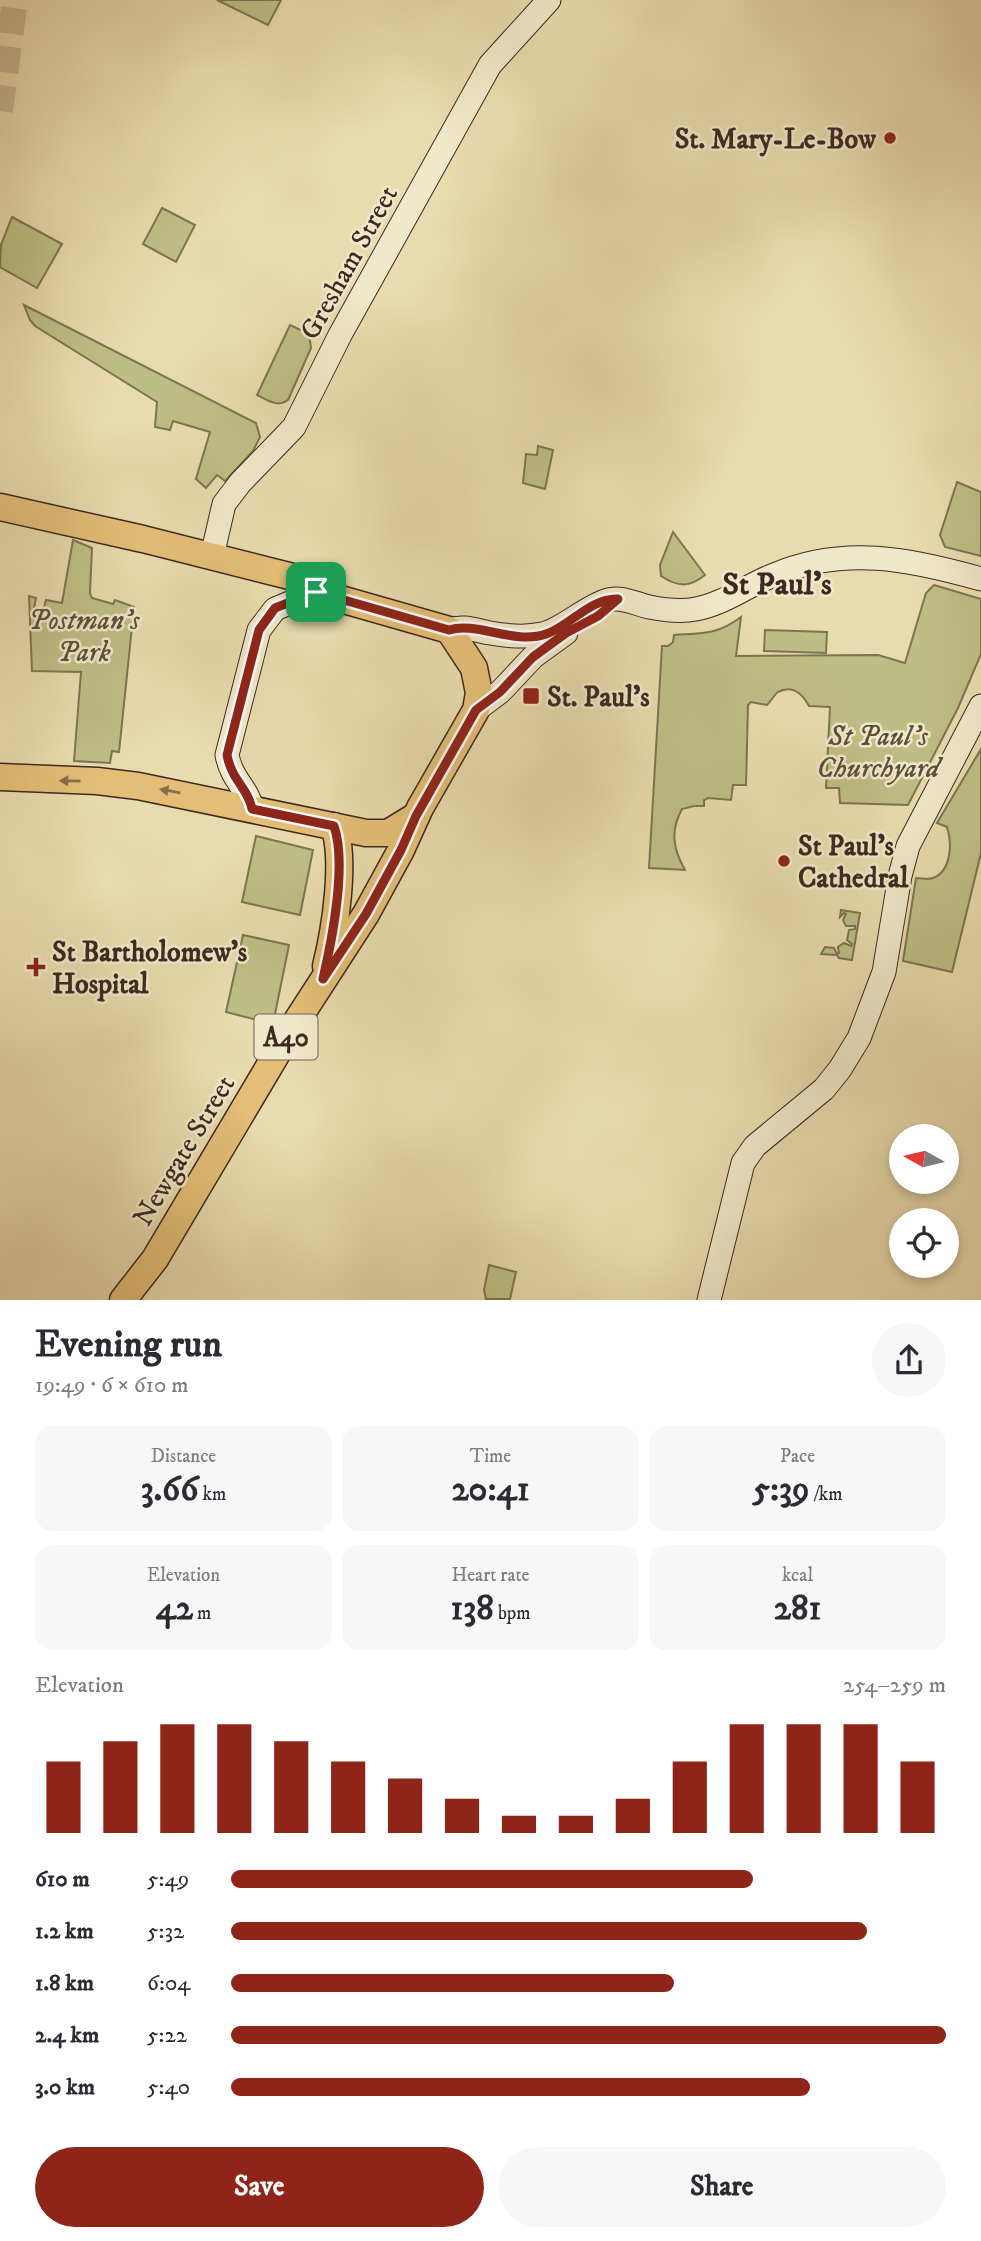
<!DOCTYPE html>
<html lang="en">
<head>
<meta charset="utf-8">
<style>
  body { margin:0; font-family:"IM FELL DW Pica",serif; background:#f7f7f7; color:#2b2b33; height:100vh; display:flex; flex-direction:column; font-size:26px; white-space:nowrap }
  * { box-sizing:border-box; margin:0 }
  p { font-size:23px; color:#7c7c81 }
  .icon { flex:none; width:38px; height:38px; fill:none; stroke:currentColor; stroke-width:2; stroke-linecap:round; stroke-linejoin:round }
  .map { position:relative; height:1300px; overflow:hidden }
  .sheet { display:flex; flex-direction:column; background:#fff; flex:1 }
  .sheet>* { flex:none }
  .needle { width:46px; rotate:278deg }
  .controls { position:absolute; left:889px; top:1124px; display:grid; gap:14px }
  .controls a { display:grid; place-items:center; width:70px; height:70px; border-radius:50%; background:#fff; box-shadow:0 4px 10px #0003; font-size:35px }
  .pin { position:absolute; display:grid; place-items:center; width:60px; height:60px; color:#fff; margin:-30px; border-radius:14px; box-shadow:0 4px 10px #0006 }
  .round { display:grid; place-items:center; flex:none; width:74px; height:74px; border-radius:37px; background:#f7f7f7 }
  .overview { display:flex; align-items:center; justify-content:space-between; height:119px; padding:0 35px }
  h1 { font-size:38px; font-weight:700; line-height:52px }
  .metrics { display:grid; grid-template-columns:repeat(3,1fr); gap:10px; height:119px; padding:7px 35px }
  .metrics div { display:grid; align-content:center; border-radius:18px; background:#f7f7f7; text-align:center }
  .metrics b { font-size:35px; font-weight:700 }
  .metrics small { font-size:19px; font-weight:400 }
  .metrics p { font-size:19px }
  .chart { height:196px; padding:14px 35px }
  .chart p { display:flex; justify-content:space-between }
  .chart svg { width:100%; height:126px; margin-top:7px; stroke:#8f2418; stroke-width:6 }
  .action { display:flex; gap:14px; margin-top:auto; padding:14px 35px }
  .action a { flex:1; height:80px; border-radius:42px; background:#8f2418; color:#fff; font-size:28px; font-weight:700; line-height:80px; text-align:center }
  .action a+a { background:#f7f7f7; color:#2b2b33 }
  ul { padding:0 35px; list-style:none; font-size:23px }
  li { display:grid; grid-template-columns:112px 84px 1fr; align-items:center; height:52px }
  li i { height:18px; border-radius:9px; background:#8f2418 }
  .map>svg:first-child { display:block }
  .green { fill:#bdbe85; stroke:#7d7453; stroke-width:2 }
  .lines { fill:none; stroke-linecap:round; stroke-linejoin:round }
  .primary-tunnel { stroke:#c6b791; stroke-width:26; stroke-dasharray:26 13; stroke-linecap:butt }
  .secondary-casing { stroke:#3d2921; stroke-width:25 }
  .primary-casing { stroke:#3d2921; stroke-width:29 }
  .secondary { stroke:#f0e8ca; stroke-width:23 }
  .primary { stroke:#e4be76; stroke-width:26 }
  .oneway { fill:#886c47 }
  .route-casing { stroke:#fff; stroke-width:14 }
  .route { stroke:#8f2418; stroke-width:9 }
  .poi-dot { fill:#8f2418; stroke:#f0e8ca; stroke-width:2.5 }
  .labels { text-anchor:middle; stroke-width:5; stroke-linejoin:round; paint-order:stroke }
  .shield { fill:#f0e8ca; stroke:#736254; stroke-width:2 }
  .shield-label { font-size:26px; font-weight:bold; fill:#3d2921 }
  .poi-label { font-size:28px; font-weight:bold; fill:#3d2921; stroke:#f0e8ca; text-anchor:start }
  .street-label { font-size:28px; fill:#3d2921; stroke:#f0e8ca }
  .park-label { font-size:28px; font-style:italic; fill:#5d4e3a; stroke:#f0e8ca }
  .quarter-label { font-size:32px; font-weight:bold; fill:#3d2921; stroke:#f0e8ca }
</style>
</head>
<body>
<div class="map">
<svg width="981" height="1300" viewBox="0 0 981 1300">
  <rect width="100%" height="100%" fill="#e8dbad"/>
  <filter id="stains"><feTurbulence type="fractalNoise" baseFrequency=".00286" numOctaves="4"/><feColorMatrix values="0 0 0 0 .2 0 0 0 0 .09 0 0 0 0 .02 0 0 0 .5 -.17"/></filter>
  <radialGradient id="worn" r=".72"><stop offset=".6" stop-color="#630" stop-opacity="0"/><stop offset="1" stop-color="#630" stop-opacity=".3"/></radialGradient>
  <!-- green -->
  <g class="green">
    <path d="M 217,0 L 281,0 L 268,25 Z"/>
    <path d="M 162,208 L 195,225 L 176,262 L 143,244 Z"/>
    <path d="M 12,217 L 62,244 L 37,288 L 0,267 L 1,245 Z"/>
    <path d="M 24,305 L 256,423 L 260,437 L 253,451 L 225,481 L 217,475 L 206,488 L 196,479 L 210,432 L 173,421 L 170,430 L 155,427 L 157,402 L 35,326 L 30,320 Z"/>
    <path d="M 290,325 L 309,334 L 311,348 L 288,400 C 277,408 268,400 257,395 Z"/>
    <path d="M 538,446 L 553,450 L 545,489 L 523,483 L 526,454 L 537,455 Z"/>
    <path d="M 957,482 L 981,492 L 981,556 L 945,547 L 940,535 Z"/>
    <path d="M 673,532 L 705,575 C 689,588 678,587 661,576 L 660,565 Z"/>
    <path d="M 73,540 L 92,548 L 90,593 L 92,598 L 113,604 L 115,600 L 134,607 L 119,752 L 112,751 L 110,763 L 74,761 L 81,672 L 32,671 L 29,596 L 36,598 L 34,608 L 43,611 L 46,600 L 62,603 Z"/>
    <path d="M 934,585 L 981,599 L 981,654 L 958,708 L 908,805 L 840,803 L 839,788 L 826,788 L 830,707 L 809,706 C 803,695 793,684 778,692 C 775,694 770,702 767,705 L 751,702 L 748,705 L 746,785 L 733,785 L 731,800 L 708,798 L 704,800 L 704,806 L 694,806 L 682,809 C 670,831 673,849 685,870 L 649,868 L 662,646 L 668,646 L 673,642 L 674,635 C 703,633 717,635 741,617 L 736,656 L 878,655 L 905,663 L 926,593 Z"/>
    <path d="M 765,630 L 827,632 L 826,653 L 764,651 Z"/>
    <path d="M 981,749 L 981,853 L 952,972 L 903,961 L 916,878 C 922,878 928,880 933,878 C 952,871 952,842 947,827 L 937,823 Z"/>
    <path d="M 256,836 L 313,850 L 300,915 L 242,902 Z"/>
    <path d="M 841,910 L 860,913 L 852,960 L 839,958 L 837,955 L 821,954 L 825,947 L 834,948 L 837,954 L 839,953 L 838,947 L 844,943 L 851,946 L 852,944 L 847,940 L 849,930 L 855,929 L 855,926 L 846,926 L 843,920 L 846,914 L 844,913 L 840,917 Z"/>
    <path d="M 243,935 L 289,945 L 273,1024 L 226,1012 Z"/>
    <path d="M 489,1265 L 516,1272 L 510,1299 L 486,1299 L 484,1290 Z"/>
  </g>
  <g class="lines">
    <!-- primary-tunnel -->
    <path class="primary-tunnel" d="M 0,111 L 15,0"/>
    <!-- secondary casing -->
    <g class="secondary-casing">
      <g id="secondary">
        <path d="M 212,556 L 224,504 L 240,483 L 294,427 L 340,335 L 490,65 L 549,0"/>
        <path d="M 449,630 C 464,625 474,630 490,633 C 507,636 525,638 542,634 C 561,631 586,606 608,600 C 621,596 636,604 649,607 C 664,610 681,612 696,609 C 724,604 748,585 774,575 C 844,545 910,559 981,579"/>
        <path d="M 476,710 L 500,692 L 533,657 L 566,633"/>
        <path d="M 252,809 C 248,788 232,781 227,755 L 259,630 L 275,609 L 316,592"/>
        <path d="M 709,1300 L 743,1163 L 755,1146 L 824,1089 L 840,1069 L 859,1038 L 884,972 L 900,876 L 908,846 L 981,706"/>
      </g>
    </g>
    <!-- primary casing -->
    <g class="primary-casing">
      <g id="primary">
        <path d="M 0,507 L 143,539 L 301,579 L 311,584 L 316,592 L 449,630 L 474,668 L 479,693 L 476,710 L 420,808 L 401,850 L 366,914 L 289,1033 L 155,1259 L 123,1300"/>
        <path d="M 0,777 L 97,781 L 138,786 L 366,833 L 388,833 L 416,816"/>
        <path d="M 326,966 C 335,930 346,861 334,826"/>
      </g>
    </g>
    <!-- secondary -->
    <use href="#secondary" class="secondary"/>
    <!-- primary -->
    <use href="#primary" class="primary"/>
  </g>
  <!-- one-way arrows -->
  <defs><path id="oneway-solid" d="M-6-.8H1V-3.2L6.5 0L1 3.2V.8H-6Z" transform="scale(1.75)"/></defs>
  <g class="oneway">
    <use href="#oneway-solid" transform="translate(70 781) rotate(-179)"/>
    <use href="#oneway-solid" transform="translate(170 791) rotate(-170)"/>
  </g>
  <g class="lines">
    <!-- route casing -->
    <g class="route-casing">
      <path id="route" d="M 316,592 L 449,630 C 476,621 514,645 546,634 C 570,626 590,598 618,599 L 598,616 L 566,633 L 533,657 L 500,692 L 476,710 L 416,816 L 401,850 L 366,914 L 323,979 C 332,940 347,864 334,826 L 252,809 C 248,788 232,781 227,755 L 259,630 L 275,608 Z"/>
    </g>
    <!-- route -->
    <use href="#route" class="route"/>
  </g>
  <!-- markers -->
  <g class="poi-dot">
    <circle cx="890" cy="138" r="7"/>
    <rect x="522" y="687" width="18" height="18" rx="3.5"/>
    <circle cx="784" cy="861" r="7"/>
    <path d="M32.5 956.5h7v7h7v7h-7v7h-7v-7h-7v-7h7z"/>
  </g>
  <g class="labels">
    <!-- shield labels -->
    <rect class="shield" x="254.5" y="1014.5" width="63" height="45" rx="5"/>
    <g class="shield-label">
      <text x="286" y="1046">A40</text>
    </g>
    <!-- poi labels -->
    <g class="poi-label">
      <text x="876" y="148" text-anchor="end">St. Mary-Le-Bow</text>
      <text x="547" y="706">St. Paul's</text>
      <text x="798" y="855">St Paul's<tspan x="798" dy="32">Cathedral</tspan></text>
      <text x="52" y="961">St Bartholomew's<tspan x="52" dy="32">Hospital</tspan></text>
    </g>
    <!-- street labels -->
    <g class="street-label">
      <text transform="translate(348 262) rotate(-61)" y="10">Gresham Street</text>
      <text transform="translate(183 1150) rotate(-59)" y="10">Newgate Street</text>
    </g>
    <!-- park labels -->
    <g class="park-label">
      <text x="84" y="629">Postman's<tspan x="84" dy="32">Park</tspan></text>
      <text x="878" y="745">St Paul's<tspan x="878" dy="32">Churchyard</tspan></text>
    </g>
    <!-- quarter labels -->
    <g class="quarter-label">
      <text x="777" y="594">St Paul's</text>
    </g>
  </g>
  <rect width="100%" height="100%" filter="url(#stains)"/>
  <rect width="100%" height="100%" fill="url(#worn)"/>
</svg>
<div class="controls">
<a><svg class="needle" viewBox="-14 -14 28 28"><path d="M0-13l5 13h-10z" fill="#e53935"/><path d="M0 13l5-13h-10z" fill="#7c7c81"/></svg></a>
<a><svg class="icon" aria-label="locate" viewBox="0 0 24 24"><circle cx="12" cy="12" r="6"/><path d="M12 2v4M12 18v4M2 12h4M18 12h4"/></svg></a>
</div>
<div class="pin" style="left:316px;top:592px;background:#1e9e55"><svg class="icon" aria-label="arrive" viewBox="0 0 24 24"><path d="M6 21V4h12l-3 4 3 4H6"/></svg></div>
</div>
<section class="sheet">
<div class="overview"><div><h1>Evening run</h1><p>19:49 · 6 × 610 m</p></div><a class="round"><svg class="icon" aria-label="share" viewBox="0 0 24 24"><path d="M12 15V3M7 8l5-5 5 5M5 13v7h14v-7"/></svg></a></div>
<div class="metrics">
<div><p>Distance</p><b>3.66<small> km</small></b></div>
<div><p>Time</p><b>20:41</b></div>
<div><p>Pace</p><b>5:39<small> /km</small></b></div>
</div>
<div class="metrics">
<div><p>Elevation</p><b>42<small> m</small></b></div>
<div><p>Heart rate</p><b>138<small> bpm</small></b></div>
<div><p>kcal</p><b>281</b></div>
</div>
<div class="chart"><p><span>Elevation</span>254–259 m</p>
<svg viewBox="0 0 160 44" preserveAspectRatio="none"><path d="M5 44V19M15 44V12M25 44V6M35 44V6M45 44V12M55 44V19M65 44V25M75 44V32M85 44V38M95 44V38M105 44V32M115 44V19M125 44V6M135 44V6M145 44V6M155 44V19"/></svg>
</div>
<ul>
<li><b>610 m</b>5:49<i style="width:73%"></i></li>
<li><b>1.2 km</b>5:32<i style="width:89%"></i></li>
<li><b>1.8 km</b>6:04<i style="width:62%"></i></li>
<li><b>2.4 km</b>5:22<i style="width:100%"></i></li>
<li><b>3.0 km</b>5:40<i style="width:81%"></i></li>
</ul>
<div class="action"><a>Save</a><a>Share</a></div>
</section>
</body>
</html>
